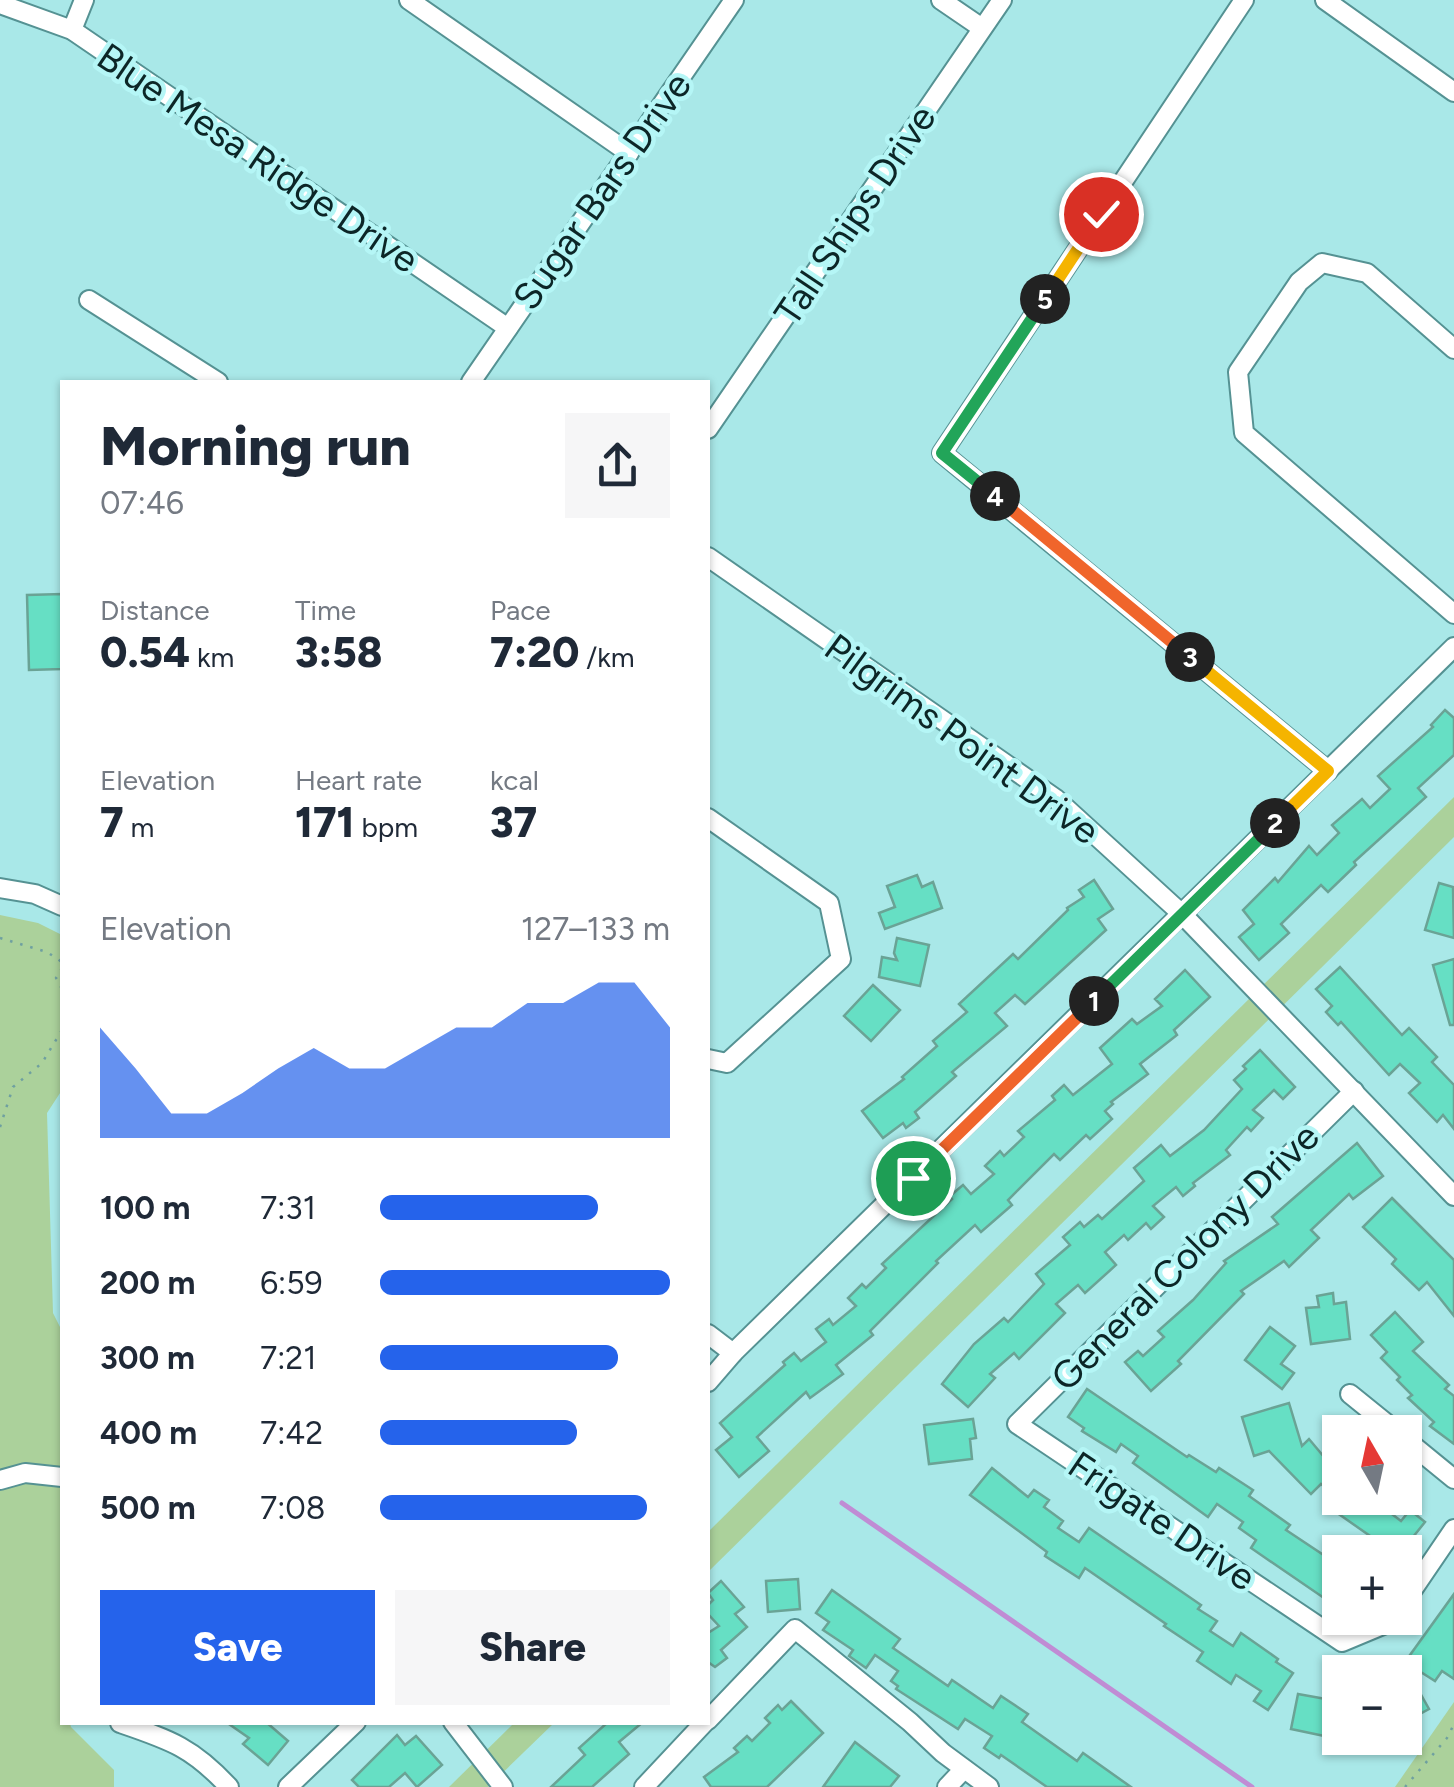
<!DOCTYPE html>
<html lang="en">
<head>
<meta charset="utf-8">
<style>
  body { margin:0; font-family:Figtree,sans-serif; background:#f6f6f7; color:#1f2937; height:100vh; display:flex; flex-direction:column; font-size:38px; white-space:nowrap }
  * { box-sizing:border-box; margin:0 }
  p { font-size:32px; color:#747a83 }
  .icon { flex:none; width:55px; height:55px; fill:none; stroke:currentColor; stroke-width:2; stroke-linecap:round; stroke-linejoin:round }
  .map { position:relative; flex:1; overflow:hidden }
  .side { position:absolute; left:60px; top:380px; width:650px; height:1345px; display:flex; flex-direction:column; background:#fff; border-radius:0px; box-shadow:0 2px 8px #0004 }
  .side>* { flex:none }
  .needle { width:65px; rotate:351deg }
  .tools { position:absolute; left:1322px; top:1415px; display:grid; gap:20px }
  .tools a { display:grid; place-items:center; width:100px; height:100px; border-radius:0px; background:#fff; box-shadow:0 2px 8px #0004; font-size:50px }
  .pin { position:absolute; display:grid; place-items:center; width:85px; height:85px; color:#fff; margin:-42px; border:5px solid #fff; border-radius:50%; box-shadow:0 2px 10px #0007 }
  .km { position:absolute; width:50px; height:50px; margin:-25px; border-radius:50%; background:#222; color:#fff; font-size:28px; line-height:50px; text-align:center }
  .round { display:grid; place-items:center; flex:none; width:105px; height:105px; border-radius:0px; background:#f6f6f7 }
  .headline { display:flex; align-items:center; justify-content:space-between; height:170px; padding:0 40px }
  h1 { font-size:55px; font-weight:800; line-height:75px }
  .metrics { display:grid; grid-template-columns:repeat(3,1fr); gap:15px; height:170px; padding:10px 40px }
  .metrics div { display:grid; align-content:center }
  .metrics b { font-size:42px; font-weight:800 }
  .metrics small { font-size:28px; font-weight:400 }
  .metrics p { font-size:28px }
  .chart { height:280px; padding:20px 40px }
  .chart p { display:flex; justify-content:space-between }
  .chart svg { width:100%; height:180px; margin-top:10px; fill:#2563eb; opacity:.7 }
  .primary-button { display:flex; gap:20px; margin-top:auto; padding:20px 40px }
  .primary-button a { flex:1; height:115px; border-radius:0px; background:#2563eb; color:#fff; font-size:40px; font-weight:800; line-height:115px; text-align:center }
  .primary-button a+a { background:#f6f6f7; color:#1f2937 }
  ul { padding:0 40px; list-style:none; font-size:32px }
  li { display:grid; grid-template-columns:160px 120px 1fr; align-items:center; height:75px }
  li i { height:25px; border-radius:12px; background:#2563eb }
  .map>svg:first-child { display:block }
  .green { fill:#abd19b }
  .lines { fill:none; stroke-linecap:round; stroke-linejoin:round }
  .stream { stroke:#c08cd4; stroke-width:5 }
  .building { fill:#66dfc4; stroke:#6aa395; stroke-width:2.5 }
  .street-casing { stroke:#559293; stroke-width:22 }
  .path { stroke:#6fa0a0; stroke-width:2.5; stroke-dasharray:2.5 8; stroke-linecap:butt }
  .street { stroke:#fff; stroke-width:18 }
  .split-1-casing { stroke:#fff; stroke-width:20 }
  .split-2-casing { stroke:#fff; stroke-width:20 }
  .split-3-casing { stroke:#fff; stroke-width:20 }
  .split-4-casing { stroke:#fff; stroke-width:20 }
  .split-5-casing { stroke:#fff; stroke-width:20 }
  .split-6-casing { stroke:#fff; stroke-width:20 }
  .split-1 { stroke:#f0652b; stroke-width:12 }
  .split-2 { stroke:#22a559; stroke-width:12 }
  .split-3 { stroke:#f5b400; stroke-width:12 }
  .split-4 { stroke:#f0652b; stroke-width:12 }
  .split-5 { stroke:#22a559; stroke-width:12 }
  .split-6 { stroke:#f5b400; stroke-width:12 }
  .labels { text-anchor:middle; stroke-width:9; stroke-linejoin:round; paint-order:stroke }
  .street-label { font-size:38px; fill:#0c2627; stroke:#b5f6f6 }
</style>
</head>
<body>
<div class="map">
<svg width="1454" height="1787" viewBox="0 0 1454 1787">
  <rect width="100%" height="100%" fill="#a9e8e8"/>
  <!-- green -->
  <g class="green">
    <path d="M 1454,797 L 1454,837 L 708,1572 L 708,1532 Z"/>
    <path d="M 0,915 L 38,923 L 62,935 L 62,1090 L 47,1113 L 53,1313 L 62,1331 L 62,1722 L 70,1723 L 71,1727 L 114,1770 L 114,1787 L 0,1787 Z"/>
    <path d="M 1454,1702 L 1454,1787 L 1395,1787 Z"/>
    <path d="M 514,1723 L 554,1723 L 488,1787 L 449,1787 Z"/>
  </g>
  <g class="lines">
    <!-- stream -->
    <path class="stream" d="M 842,1503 L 1252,1787"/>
  </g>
  <!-- building -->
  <g class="building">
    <path d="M 62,594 L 62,669 L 29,670 L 27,595 Z"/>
    <path d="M 1445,710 L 1454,718 L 1454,755 L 1418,788 L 1426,797 L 1354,862 L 1356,865 L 1328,892 L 1321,885 L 1281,924 L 1289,933 L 1259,960 L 1239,937 L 1254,924 L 1243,910 L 1275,878 L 1278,882 L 1309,846 L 1317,855 L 1339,833 L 1332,825 L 1362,799 L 1370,808 L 1390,789 L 1378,776 L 1433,727 L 1431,725 Z"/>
    <path d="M 917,875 L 922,887 L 933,882 L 942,908 L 885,929 L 879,913 L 895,907 L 887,886 Z"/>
    <path d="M 1094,880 L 1113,909 L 1098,919 L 1106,930 L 1025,1004 L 1015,995 L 995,1013 L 1007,1026 L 952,1072 L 956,1076 L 915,1112 L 919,1118 L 906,1128 L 903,1123 L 883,1138 L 862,1111 L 904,1079 L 902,1077 L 937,1046 L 933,1041 L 967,1012 L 959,1004 L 1013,954 L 1018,959 L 1068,910 L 1067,908 L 1084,897 L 1079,890 Z"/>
    <path d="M 1439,883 L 1453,887 L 1454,938 L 1425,930 Z"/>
    <path d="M 897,938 L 929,945 L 920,986 L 879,977 L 882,957 L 897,960 L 894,953 Z"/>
    <path d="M 1454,959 L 1454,1025 L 1450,1025 L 1433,965 Z"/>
    <path d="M 1340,967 L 1402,1035 L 1409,1028 L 1437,1057 L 1432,1062 L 1454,1085 L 1454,1129 L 1443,1115 L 1437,1122 L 1409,1093 L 1420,1083 L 1400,1064 L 1389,1075 L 1341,1022 L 1338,1025 L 1326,1012 L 1332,1006 L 1316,989 Z"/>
    <path d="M 1185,970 L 1210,997 L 1174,1030 L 1177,1035 L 1140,1064 L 1148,1074 L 1111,1102 L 1113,1104 L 1105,1111 L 1112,1119 L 1090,1139 L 1086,1135 L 1060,1160 L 1054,1154 L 1008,1200 L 1012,1205 L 981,1232 L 975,1225 L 936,1261 L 938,1263 L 870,1331 L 873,1335 L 836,1365 L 843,1374 L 810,1398 L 806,1392 L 757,1437 L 769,1451 L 739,1477 L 716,1450 L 732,1437 L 720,1423 L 785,1365 L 783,1362 L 794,1353 L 801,1361 L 826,1342 L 816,1329 L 829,1319 L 833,1325 L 856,1306 L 848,1298 L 862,1284 L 866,1288 L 886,1268 L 882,1264 L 952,1199 L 950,1196 L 963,1185 L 971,1194 L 994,1174 L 985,1166 L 1000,1151 L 1004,1156 L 1024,1137 L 1018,1131 L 1055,1100 L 1052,1096 L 1064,1085 L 1073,1095 L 1112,1064 L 1100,1048 L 1132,1019 L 1137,1024 L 1162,1006 L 1155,999 Z"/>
    <path d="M 873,985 L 900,1010 L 871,1041 L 844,1016 Z"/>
    <path d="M 1260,1050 L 1295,1087 L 1283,1099 L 1274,1090 L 1253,1110 L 1263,1118 L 1251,1131 L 1247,1127 L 1226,1150 L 1230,1155 L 1193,1183 L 1195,1186 L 1183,1196 L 1176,1187 L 1153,1206 L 1164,1217 L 1151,1229 L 1146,1223 L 1128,1240 L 1124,1235 L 1105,1252 L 1116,1265 L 1085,1293 L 1078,1285 L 1056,1304 L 1065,1313 L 1019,1359 L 1014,1353 L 990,1374 L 995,1378 L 968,1407 L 942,1384 L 974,1344 L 1004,1318 L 1008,1322 L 1044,1284 L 1036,1274 L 1070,1245 L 1063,1237 L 1080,1222 L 1084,1227 L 1098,1215 L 1102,1219 L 1144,1181 L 1134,1168 L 1161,1145 L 1170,1156 L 1204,1130 L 1242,1089 L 1234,1080 L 1246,1069 L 1243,1066 Z"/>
    <path d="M 1357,1143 L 1383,1176 L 1353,1199 L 1349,1194 L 1311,1230 L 1319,1238 L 1289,1267 L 1284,1261 L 1241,1291 L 1244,1294 L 1178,1361 L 1181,1364 L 1151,1391 L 1125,1362 L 1138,1351 L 1143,1356 L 1164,1337 L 1158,1331 L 1193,1300 L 1226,1263 L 1224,1261 L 1278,1224 L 1272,1217 Z"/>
    <path d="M 1392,1198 L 1454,1260 L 1454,1316 L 1427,1282 L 1419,1290 L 1392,1264 L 1396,1259 L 1363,1227 Z"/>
    <path d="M 1333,1293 L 1334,1304 L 1346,1302 L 1350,1339 L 1311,1344 L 1306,1308 L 1319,1307 L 1317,1296 Z"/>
    <path d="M 1395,1312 L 1423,1342 L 1413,1351 L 1449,1385 L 1445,1389 L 1454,1396 L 1454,1444 L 1430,1426 L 1434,1422 L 1408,1398 L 1412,1395 L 1397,1380 L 1400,1377 L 1381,1358 L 1387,1352 L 1371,1335 Z"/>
    <path d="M 1270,1327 L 1295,1346 L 1281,1364 L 1294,1373 L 1282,1389 L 1245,1360 Z"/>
    <path d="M 1087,1389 L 1187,1457 L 1189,1455 L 1216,1472 L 1219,1468 L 1253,1490 L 1249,1496 L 1290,1525 L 1286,1530 L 1340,1566 L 1340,1609 L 1251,1548 L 1256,1540 L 1239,1528 L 1243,1522 L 1217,1504 L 1208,1517 L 1133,1463 L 1138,1456 L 1121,1444 L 1116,1452 L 1082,1431 L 1084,1428 L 1068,1417 Z"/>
    <path d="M 1289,1403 L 1302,1446 L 1309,1439 L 1340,1476 L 1340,1499 L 1321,1484 L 1311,1494 L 1269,1451 L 1254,1456 L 1242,1417 Z"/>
    <path d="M 973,1419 L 976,1438 L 970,1439 L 972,1459 L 929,1464 L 924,1425 Z"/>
    <path d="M 992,1468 L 1028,1497 L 1034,1490 L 1049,1500 L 1044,1507 L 1063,1521 L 1058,1528 L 1079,1542 L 1089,1528 L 1201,1605 L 1198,1609 L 1217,1621 L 1210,1631 L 1233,1646 L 1241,1633 L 1278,1659 L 1276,1662 L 1293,1673 L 1268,1710 L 1254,1701 L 1261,1691 L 1236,1675 L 1231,1684 L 1197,1661 L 1203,1652 L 1164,1626 L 1166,1624 L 1085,1568 L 1079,1578 L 1045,1556 L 1047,1552 L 970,1495 Z"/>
    <path d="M 1344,1498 L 1371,1498 L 1401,1521 L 1410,1510 L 1425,1522 L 1401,1552 L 1393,1552 L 1333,1510 Z"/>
    <path d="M 798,1579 L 800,1609 L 768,1612 L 766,1581 Z"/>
    <path d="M 721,1581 L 744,1607 L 735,1614 L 747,1627 L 721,1650 L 727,1658 L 715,1667 L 708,1662 L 708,1633 L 719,1626 L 708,1614 L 708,1605 L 713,1600 L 708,1593 Z"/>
    <path d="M 832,1590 L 900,1639 L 893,1648 L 948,1686 L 952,1680 L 993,1708 L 1001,1696 L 1028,1714 L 1022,1722 L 1077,1761 L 1083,1753 L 1131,1787 L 1047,1787 L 1001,1755 L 999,1758 L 984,1748 L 992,1736 L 965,1719 L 958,1729 L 896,1689 L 898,1686 L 891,1681 L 898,1671 L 875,1655 L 866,1668 L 849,1656 L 853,1650 L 823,1630 L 829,1622 L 816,1613 Z"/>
    <path d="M 1454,1594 L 1454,1679 L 1442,1671 L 1435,1681 L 1405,1662 Z"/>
    <path d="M 1405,1666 L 1429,1709 L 1405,1722 Z"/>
    <path d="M 1298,1694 L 1337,1701 L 1329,1737 L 1291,1729 Z"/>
    <path d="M 791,1701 L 823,1733 L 767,1787 L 711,1787 L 704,1777 L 738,1752 L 734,1748 L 747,1736 L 752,1741 L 770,1723 L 765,1718 L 778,1705 L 782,1710 Z"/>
    <path d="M 226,1722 L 266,1722 L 288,1741 L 268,1765 L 243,1744 L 249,1738 Z"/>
    <path d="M 608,1722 L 643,1722 L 619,1742 L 629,1754 L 592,1787 L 551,1787 L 585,1755 L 579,1748 Z"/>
    <path d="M 397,1735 L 405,1745 L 416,1736 L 442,1765 L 417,1787 L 405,1773 L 389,1787 L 359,1787 L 352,1780 Z"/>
    <path d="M 855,1742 L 899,1776 L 890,1787 L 823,1787 Z"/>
  </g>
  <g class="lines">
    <!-- street casing -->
    <g class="street-casing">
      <g id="street">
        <path d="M 409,0 L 629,153"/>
        <path d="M 941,0 L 982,28"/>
        <path d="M 1244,0 L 942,453 L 1328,771"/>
        <path d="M 1325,0 L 1454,92"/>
        <path d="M 0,4 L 72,30 L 508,328"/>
        <path d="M 72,30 L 84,0"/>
        <path d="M 89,300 L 218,382"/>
        <path d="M 1454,349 L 1367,273 L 1322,263 L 1299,282 L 1238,372 L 1244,433 L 1454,614"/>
        <path d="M 471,382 L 734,0"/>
        <path d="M 708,429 L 1002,0"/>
        <path d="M 708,557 L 1056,799 L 1183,915 L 1454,1196"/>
        <path d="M 708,818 L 829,903 L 841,959 L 727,1063 L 708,1059"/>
        <path d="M 0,888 L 35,894 L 62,906"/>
        <path d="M 1354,1091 L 1017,1424 L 1342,1642 L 1390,1622 L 1394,1618"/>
        <path d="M 708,1334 L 733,1353"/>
        <path d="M 708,1382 L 733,1353 L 1454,647"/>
        <path d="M 1350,1394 L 1397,1432"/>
        <path d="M 1405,1439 L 1454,1479"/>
        <path d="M 0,1480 L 25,1473 L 62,1477"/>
        <path d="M 1405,1601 L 1454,1529"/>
        <path d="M 708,1720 L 795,1629 L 910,1722 L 943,1753 L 989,1787"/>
        <path d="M 453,1722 L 503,1787"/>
        <path d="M 120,1723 C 170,1740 192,1747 229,1787"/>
        <path d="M 288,1787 L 356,1722"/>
        <path d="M 644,1787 L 705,1722"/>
        <path d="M 947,1787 L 964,1769"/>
      </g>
    </g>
    <!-- path -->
    <g class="path">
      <path d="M 0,938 L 47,952 L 62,962"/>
      <path d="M 62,968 L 56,978 L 62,989"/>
      <path d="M 0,1127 L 13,1087 L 42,1063 L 62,1030"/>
      <path d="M 1405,1787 L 1447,1738 L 1454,1724"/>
    </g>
    <!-- street -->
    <use href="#street" class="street"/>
  </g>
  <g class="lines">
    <!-- split-1 casing -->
    <g class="split-1-casing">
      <path id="split-1" d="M 913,1178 L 1094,1001"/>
    </g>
    <!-- split-2 casing -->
    <g class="split-2-casing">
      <path id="split-2" d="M 1094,1001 L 1275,823"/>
    </g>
    <!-- split-3 casing -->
    <g class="split-3-casing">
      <path id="split-3" d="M 1190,657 L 1328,771 L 1275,823"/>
    </g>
    <!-- split-4 casing -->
    <g class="split-4-casing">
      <path id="split-4" d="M 995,496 L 1190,657"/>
    </g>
    <!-- split-5 casing -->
    <g class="split-5-casing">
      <path id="split-5" d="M 995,496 L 942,453 L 1045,299"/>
    </g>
    <!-- split-6 casing -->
    <g class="split-6-casing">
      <path id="split-6" d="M 1045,299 L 1101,214"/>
    </g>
    <!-- split-1 -->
    <use href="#split-1" class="split-1"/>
    <!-- split-2 -->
    <use href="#split-2" class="split-2"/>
    <!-- split-3 -->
    <use href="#split-3" class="split-3"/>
    <!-- split-4 -->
    <use href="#split-4" class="split-4"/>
    <!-- split-5 -->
    <use href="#split-5" class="split-5"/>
    <!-- split-6 -->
    <use href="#split-6" class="split-6"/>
  </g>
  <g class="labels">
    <!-- street labels -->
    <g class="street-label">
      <text transform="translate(258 158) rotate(34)" y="13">Blue Mesa Ridge Drive</text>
      <text transform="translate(602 191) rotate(-55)" y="13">Sugar Bars Drive</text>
      <text transform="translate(855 215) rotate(-56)" y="13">Tall Ships Drive</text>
      <text transform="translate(962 739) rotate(36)" y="13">Pilgrims Point Drive</text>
      <text transform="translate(1185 1257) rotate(-45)" y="13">General Colony Drive</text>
      <text transform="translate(1162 1521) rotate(34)" y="13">Frigate Drive</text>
    </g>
  </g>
</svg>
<div class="tools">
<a><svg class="needle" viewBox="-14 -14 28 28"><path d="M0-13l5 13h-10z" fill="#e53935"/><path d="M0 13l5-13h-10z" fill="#747a83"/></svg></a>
<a>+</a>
<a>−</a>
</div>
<div class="pin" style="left:913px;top:1178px;background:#1e9e55"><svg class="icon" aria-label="arrive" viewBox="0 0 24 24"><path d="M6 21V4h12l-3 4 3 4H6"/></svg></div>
<div class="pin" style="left:1101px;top:214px;background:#d93025"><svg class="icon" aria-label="check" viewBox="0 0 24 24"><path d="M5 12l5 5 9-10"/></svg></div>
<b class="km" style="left:1094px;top:1001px">1</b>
<b class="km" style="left:1275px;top:823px">2</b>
<b class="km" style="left:1190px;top:657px">3</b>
<b class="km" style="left:995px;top:496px">4</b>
<b class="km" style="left:1045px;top:299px">5</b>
<section class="side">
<div class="headline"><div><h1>Morning run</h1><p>07:46</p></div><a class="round"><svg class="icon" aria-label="share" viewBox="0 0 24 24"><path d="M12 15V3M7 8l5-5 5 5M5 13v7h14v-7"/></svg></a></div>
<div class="metrics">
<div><p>Distance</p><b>0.54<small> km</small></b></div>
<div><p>Time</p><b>3:58</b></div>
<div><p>Pace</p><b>7:20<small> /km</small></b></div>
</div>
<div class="metrics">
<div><p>Elevation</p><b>7<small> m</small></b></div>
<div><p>Heart rate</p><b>171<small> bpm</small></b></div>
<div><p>kcal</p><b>37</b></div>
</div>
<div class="chart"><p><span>Elevation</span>127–133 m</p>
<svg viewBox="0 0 160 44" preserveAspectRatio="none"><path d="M0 44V17L10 27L20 38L30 38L40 33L50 27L60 22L70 27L80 27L90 22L100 17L110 17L120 11L130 11L140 6L150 6L160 17V44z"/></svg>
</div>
<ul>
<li><b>100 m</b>7:31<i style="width:75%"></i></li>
<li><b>200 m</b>6:59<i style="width:100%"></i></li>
<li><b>300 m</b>7:21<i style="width:82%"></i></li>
<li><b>400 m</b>7:42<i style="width:68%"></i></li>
<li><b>500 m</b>7:08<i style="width:92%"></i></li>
</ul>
<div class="primary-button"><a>Save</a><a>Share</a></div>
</section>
</div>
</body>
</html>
